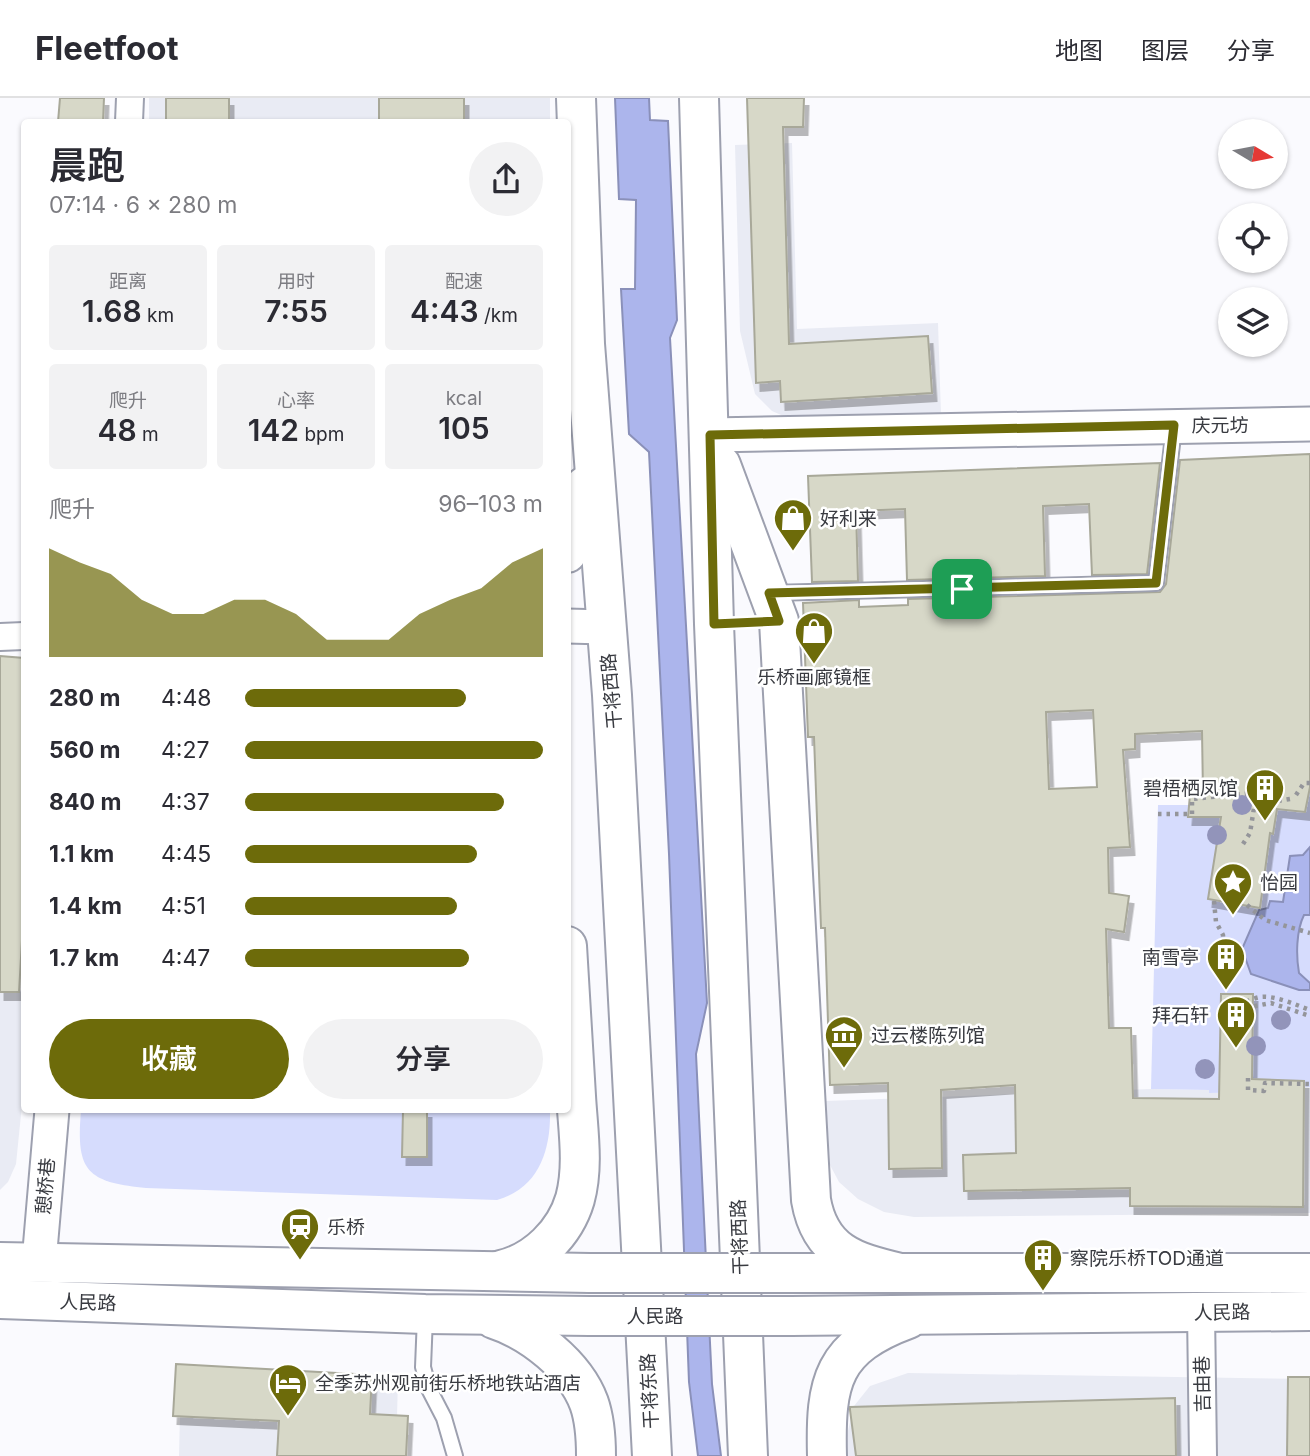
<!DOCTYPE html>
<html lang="zh">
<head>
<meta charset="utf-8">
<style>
  body { margin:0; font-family:Inter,"Noto Sans SC",sans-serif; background:#f2f2f3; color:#2b2b33; height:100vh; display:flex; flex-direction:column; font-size:26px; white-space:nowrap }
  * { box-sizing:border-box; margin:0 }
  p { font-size:23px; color:#7c7c81 }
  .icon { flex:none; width:38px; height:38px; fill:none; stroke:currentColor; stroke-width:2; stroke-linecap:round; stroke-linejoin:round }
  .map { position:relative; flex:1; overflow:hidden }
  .sheet { position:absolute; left:21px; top:21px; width:550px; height:994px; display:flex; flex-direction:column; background:#fff; border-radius:7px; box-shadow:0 2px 5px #0004 }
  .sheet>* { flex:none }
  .needle { width:46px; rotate:100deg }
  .tools { position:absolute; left:1218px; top:21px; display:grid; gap:14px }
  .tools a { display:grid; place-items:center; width:70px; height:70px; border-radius:50%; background:#fff; box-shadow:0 2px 5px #0004; font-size:35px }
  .pin { position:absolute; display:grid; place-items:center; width:60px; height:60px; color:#fff; margin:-30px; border-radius:14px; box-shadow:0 4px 10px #0006 }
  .round { display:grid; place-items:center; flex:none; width:74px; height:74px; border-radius:37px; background:#f2f2f3 }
  .head { display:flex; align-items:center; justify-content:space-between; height:119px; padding:0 28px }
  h1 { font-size:38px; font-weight:600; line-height:52px }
  .metrics { display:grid; grid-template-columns:repeat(3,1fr); gap:10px; height:119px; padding:7px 28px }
  .metrics div { display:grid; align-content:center; border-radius:7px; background:#f2f2f3; text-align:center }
  .metrics b { font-size:30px; font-weight:600 }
  .metrics small { font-size:19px; font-weight:400 }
  .metrics p { font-size:19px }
  .chart { height:196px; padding:14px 28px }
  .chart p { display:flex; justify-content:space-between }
  .chart svg { width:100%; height:126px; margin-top:7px; fill:#6d6b0a; opacity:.7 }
  .action { display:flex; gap:14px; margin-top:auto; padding:14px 28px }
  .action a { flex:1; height:80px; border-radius:42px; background:#6d6b0a; color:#fff; font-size:28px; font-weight:600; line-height:80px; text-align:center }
  .action a+a { background:#f2f2f3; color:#2b2b33 }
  ul { padding:0 28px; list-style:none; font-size:23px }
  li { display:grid; grid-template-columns:112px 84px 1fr; align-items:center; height:52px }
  li i { height:18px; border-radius:9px; background:#6d6b0a }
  header { display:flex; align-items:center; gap:42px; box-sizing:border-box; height:98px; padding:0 35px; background:#fff; border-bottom:2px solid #e1e1e2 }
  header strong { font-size:33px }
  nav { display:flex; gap:38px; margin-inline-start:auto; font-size:24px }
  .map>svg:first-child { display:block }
  .built { fill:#e9ebf4 }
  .green { fill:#d6dcfd }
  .water { fill:#acb5ec; stroke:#8a90b9; stroke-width:2 }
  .building { fill:#d7d8c8; stroke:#a8a899; stroke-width:2; fill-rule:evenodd; filter:url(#shadow) }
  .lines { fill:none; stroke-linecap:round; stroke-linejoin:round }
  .service-casing { stroke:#9da0af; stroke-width:18 }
  .minor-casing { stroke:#9da0af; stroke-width:30 }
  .tertiary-casing { stroke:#9da0af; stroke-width:37 }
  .primary-casing { stroke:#9da0af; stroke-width:42 }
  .path { stroke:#94959a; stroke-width:4.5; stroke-dasharray:3.5 5; stroke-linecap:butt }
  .service { stroke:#fff; stroke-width:14 }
  .minor { stroke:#fff; stroke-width:26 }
  .tertiary { stroke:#fff; stroke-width:33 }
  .primary { stroke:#fff; stroke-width:38 }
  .primary-bridge-casing { stroke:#9da0af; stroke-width:42; stroke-linecap:butt }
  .primary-bridge { stroke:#fff; stroke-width:38 }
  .tree { fill:#9294ba }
  .route-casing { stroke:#fff; stroke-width:14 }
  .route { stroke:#6d6b0a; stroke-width:9 }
  .labels { text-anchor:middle; stroke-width:5; stroke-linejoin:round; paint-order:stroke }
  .street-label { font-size:19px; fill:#393b41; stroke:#fff }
  .poi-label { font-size:19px; fill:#393b41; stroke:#fff; text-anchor:start }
</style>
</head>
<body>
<header>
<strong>Fleetfoot</strong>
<nav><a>地图</a><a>图层</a><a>分享</a></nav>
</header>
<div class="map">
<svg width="1310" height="1358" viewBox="0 0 1310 1358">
  <defs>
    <filter id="shadow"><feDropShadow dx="4.5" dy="8" stdDeviation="0" flood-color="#0004"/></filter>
  </defs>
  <rect width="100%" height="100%" fill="#fafafe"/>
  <!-- built -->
  <g class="built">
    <rect x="149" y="0" width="401" height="24"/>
    <path d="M 792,45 L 797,231 L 938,225 L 941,317 L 788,320 L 772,313 L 755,296 L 740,233 L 735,47 Z"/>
    <path d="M 0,890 L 24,893 L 24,987 L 16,1066 L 8,1084 L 0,1092 Z"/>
    <path d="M 1268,988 L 1310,989 L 1310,1115 L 914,1119 L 884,1114 L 858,1101 L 839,1084 L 830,1067 L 826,1003 L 1151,991 L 1209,992 L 1210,995 L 1268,994 Z"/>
    <path d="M 908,1275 L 1310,1281 L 1310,1358 L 846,1358 L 846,1341 L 854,1308 L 870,1288 Z"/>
    <path d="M 181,1276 L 398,1280 L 396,1358 L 179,1358 Z"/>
  </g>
  <!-- green -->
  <g class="green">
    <path d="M 1310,681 L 1310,989 L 1269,988 L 1268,994 L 1209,995 L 1209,992 L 1151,991 L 1158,707 L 1189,707 L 1190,697 L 1264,692 Z"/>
    <path d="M 81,1012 L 550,1012 C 551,1052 539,1090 497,1102 L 146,1090 C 85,1084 76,1072 81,1012 Z"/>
  </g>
  <!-- water -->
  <g class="water">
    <path d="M 615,0 L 649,0 L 650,22 L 668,23 L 677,222 L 670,240 L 707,905 L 696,956 L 712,1286 L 721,1358 L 698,1358 L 689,1284 L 669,756 L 649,354 L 629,336 L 621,191 L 635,191 L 636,102 L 619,101 Z"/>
    <path d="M 1310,749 L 1310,817 L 1304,817 C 1296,833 1296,858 1299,875 L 1310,885 L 1310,892 L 1299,892 L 1251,876 L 1242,851 L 1259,812 L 1268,810 L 1270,803 L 1283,804 L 1290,758 L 1303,757 Z"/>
  </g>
  <!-- building -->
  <g class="building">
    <path d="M 60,0 L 104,0 L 103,24 L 58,24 Z"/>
    <rect x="166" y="0" width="63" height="24"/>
    <rect x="379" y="0" width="85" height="24"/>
    <path d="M 747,0 L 804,0 L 803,29 L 783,29 L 789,246 L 928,238 L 932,295 L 781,304 L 780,283 L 756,285 Z"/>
    <path d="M 1310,356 L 1310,689 L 1305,714 L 1277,711 L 1273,736 L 1270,735 L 1260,810 L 1208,801 L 1221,719 L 1188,719 L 1190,697 L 1203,696 L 1202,633 L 1135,636 L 1135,651 L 1123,652 L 1130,749 L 1108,750 L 1109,795 L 1129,798 L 1124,834 L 1106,831 L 1109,930 L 1131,930 L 1133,1000 L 1219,1001 L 1221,896 L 1253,896 L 1252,981 L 1304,983 L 1303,1109 L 1130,1108 L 1130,1090 L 964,1093 L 963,1057 L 1016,1055 L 1015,987 L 941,992 L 942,1070 L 889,1071 L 888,985 L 830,987 L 825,830 L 821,830 L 814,639 L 808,639 L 803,505 L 859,502 L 859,509 L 908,507 L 908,501 L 1160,494 L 1166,486 L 1180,362 ZM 1093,612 L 1097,689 L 1049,691 L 1046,614 Z"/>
    <path d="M 1160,365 L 1147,476 L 1092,477 L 1089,406 L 1043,408 L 1045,478 L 907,482 L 905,411 L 856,413 L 858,483 L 812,484 L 808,378 Z"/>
    <path d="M 0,558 L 24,560 L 24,808 L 19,894 L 0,894 Z"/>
    <path d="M 403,1012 L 427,1012 L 427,1059 L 402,1059 Z"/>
    <path d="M 176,1266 L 372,1277 L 370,1316 L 408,1318 L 406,1358 L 277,1358 L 279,1323 L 173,1318 Z"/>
    <path d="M 1288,1279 L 1310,1279 L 1310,1358 L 1287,1358 Z"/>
    <path d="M 1175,1300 L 1176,1358 L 856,1358 L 850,1312 L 850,1309 Z"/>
  </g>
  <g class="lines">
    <!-- service casing -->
    <g class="service-casing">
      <g id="service">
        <path d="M 771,495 L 1156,485 L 1174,329"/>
        <path d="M 425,1219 L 423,1269 L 429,1291 L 444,1320 L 455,1358"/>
      </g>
    </g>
    <!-- minor casing -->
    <g class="minor-casing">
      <g id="minor">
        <path d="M 129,24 L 130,0"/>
        <path d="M 0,539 L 24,538"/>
        <path d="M 1201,1214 L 1203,1358"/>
      </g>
    </g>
    <!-- tertiary casing -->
    <g class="tertiary-casing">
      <g id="tertiary">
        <path d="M 711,337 L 1310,326"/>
        <path d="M 567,528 L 605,529"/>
        <path d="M 39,1164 L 52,1012"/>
      </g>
    </g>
    <!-- primary casing -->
    <g class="primary-casing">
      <g id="primary">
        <path d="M 576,0 L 585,246 L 612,597 L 652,1358"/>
        <path d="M 699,0 L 714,526 L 748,1358"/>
        <path d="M 721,367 L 779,523 L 811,1102 C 820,1154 853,1164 900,1175"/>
        <path d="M 567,455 L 585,388"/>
        <path d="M 0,1164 L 590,1175"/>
        <path d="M 501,1172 C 536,1164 565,1135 575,1101 C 584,1068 578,1032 576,998 C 573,948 570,898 567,848"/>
        <path d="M 790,1175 L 1310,1175"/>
        <path d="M 0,1201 L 425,1216 L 590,1218"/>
        <path d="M 791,1218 L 1310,1213"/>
        <path d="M 494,1221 C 531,1233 575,1267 589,1305 C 595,1322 596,1340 596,1358"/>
        <path d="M 827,1358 C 825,1283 832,1249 908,1221"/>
      </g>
    </g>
    <!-- path -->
    <g class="path">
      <path d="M 1296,697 L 1304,685 L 1310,685"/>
      <path d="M 1262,700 L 1272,704 L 1290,701"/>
      <path d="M 1158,716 L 1192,716 L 1192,701 L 1263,694 L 1260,711 L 1254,710 L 1250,735 L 1243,746"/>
      <path d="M 1214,803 L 1216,824 L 1223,837 L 1225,885"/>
      <path d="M 1247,807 L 1265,822 L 1310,835"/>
      <path d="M 1227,900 L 1230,923"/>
      <path d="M 1230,908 C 1240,906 1247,903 1256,900 C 1271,895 1296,907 1310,912"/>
      <path d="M 1229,913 L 1271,905 L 1310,918"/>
      <path d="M 1248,980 L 1248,992 L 1264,993 L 1265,985 L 1310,986"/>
    </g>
    <!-- service -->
    <use href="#service" class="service"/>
    <!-- minor -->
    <use href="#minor" class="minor"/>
    <!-- tertiary -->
    <use href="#tertiary" class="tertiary"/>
    <!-- primary -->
    <use href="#primary" class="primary"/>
    <!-- primary-bridge casing -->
    <g class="primary-bridge-casing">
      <g id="primary-bridge">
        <path d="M 590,1175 L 790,1175"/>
        <path d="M 590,1218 L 791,1218"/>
      </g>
    </g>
    <!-- primary-bridge -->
    <use href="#primary-bridge" class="primary-bridge"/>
  </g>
  <!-- trees -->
  <g class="tree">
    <circle cx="1242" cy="707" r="10"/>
    <circle cx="1217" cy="737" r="10"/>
    <circle cx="1281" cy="922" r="10"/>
    <circle cx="1256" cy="948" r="10"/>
    <circle cx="1205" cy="971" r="10"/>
  </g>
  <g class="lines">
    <!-- route casing -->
    <g class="route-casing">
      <path id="route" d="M 1174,327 L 1156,485 L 769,495 L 779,523 L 714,526 L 710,337 Z"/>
    </g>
    <!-- route -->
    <use href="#route" class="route"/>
  </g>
  <!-- icons -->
  <defs>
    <g id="shop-pin" transform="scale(2.0125)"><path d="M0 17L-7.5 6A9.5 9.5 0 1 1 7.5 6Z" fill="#6d6b0a" stroke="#fff"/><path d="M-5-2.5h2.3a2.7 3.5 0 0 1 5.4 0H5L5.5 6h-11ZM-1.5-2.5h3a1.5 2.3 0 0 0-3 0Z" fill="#fff"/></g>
    <g id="building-pin" transform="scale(2.0125)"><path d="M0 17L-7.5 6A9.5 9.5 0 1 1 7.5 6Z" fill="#6d6b0a" stroke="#fff"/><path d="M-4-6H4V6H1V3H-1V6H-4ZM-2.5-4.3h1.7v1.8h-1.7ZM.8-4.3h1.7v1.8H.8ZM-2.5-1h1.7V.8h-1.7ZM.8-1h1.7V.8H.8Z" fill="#fff"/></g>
    <g id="sight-pin" transform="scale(2.0125)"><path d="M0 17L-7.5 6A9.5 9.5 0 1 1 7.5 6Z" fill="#6d6b0a" stroke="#fff"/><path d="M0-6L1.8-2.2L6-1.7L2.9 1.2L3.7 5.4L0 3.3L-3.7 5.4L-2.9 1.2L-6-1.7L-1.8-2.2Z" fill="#fff"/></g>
    <g id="museum-pin" transform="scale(2.0125)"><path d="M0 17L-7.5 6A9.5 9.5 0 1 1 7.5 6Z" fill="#6d6b0a" stroke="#fff"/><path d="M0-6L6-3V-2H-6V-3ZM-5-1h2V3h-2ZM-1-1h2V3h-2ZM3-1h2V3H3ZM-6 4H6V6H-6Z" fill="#fff"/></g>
    <g id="station-pin" transform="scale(2.0125)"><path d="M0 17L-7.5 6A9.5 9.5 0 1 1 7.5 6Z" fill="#6d6b0a" stroke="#fff"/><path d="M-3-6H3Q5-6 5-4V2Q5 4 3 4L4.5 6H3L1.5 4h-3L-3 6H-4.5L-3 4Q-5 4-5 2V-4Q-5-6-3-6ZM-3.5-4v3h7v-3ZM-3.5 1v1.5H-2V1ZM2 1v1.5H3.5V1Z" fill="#fff"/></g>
    <g id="hotel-pin" transform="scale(2.0125)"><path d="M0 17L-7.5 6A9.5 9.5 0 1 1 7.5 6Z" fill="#6d6b0a" stroke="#fff"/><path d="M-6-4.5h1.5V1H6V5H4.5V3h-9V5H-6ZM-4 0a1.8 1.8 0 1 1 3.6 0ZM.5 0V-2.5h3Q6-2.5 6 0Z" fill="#fff"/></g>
  </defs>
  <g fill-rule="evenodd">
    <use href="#shop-pin" x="793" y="420"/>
    <use href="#shop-pin" x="814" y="533"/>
    <use href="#building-pin" x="1265" y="690"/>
    <use href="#sight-pin" x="1233" y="784"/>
    <use href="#building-pin" x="1226" y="859"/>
    <use href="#building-pin" x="1236" y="917"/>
    <use href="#museum-pin" x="844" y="937"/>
    <use href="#station-pin" x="300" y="1129"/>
    <use href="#building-pin" x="1043" y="1160"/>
    <use href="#hotel-pin" x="288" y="1285"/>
  </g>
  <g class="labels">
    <!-- street labels -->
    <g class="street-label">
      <text x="1220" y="334">庆元坊</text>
      <text transform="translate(611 593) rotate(-95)" y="7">干将西路</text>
      <text transform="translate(45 1088) rotate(-85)" y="7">憩桥巷</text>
      <text transform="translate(739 1139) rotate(-92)" y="7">干将西路</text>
      <text transform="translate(88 1204) rotate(2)" y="7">人民路</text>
      <text transform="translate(1222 1214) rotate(-1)" y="7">人民路</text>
      <text x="655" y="1225">人民路</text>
      <text transform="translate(1202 1286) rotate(-91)" y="7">吉由巷</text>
      <text transform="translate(649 1293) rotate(-93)" y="7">干将东路</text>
    </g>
    <!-- poi labels -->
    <g class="poi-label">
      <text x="820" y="427">好利来</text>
      <text x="814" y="586" text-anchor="middle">乐桥画廊镜框</text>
      <text x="1238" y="697" text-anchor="end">碧梧栖凤馆</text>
      <text x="1260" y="791">怡园</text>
      <text x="1199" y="866" text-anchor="end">南雪亭</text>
      <text x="1209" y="924" text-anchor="end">拜石轩</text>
      <text x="871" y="944">过云楼陈列馆</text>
      <text x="327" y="1136">乐桥</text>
      <text x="1070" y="1167">察院乐桥TOD通道</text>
      <text x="315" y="1292">全季苏州观前街乐桥地铁站酒店</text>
    </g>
  </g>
</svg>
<div class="tools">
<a><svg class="needle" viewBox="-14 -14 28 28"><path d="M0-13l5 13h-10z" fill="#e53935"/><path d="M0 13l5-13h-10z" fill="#7c7c81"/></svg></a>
<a><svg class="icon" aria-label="locate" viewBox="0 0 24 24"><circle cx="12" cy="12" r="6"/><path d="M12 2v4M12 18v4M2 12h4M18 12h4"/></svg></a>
<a><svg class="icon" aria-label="layers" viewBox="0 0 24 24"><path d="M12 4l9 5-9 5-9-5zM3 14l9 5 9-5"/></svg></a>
</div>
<div class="pin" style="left:962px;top:491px;background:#1e9e55"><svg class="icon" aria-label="arrive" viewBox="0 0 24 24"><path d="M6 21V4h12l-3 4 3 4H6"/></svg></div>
<section class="sheet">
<div class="head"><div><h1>晨跑</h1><p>07:14 · 6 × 280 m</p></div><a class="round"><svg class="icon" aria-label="share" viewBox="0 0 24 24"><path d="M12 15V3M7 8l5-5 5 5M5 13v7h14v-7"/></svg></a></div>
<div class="metrics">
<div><p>距离</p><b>1.68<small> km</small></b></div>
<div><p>用时</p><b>7:55</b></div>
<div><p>配速</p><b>4:43<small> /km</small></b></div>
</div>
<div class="metrics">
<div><p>爬升</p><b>48<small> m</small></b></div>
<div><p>心率</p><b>142<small> bpm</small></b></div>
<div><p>kcal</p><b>105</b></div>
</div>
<div class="chart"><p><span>爬升</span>96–103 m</p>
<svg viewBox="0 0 160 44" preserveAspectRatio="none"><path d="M0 44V6L10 11L20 15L30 24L40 29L50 29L60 24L70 24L80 29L90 38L100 38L110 38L120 29L130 24L140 20L150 11L160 6V44z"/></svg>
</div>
<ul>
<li><b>280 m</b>4:48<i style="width:74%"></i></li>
<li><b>560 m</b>4:27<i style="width:100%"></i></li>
<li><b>840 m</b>4:37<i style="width:87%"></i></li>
<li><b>1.1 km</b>4:45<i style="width:78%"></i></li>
<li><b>1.4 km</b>4:51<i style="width:71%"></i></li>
<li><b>1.7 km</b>4:47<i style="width:75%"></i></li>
</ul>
<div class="action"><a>收藏</a><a>分享</a></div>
</section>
</div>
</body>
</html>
